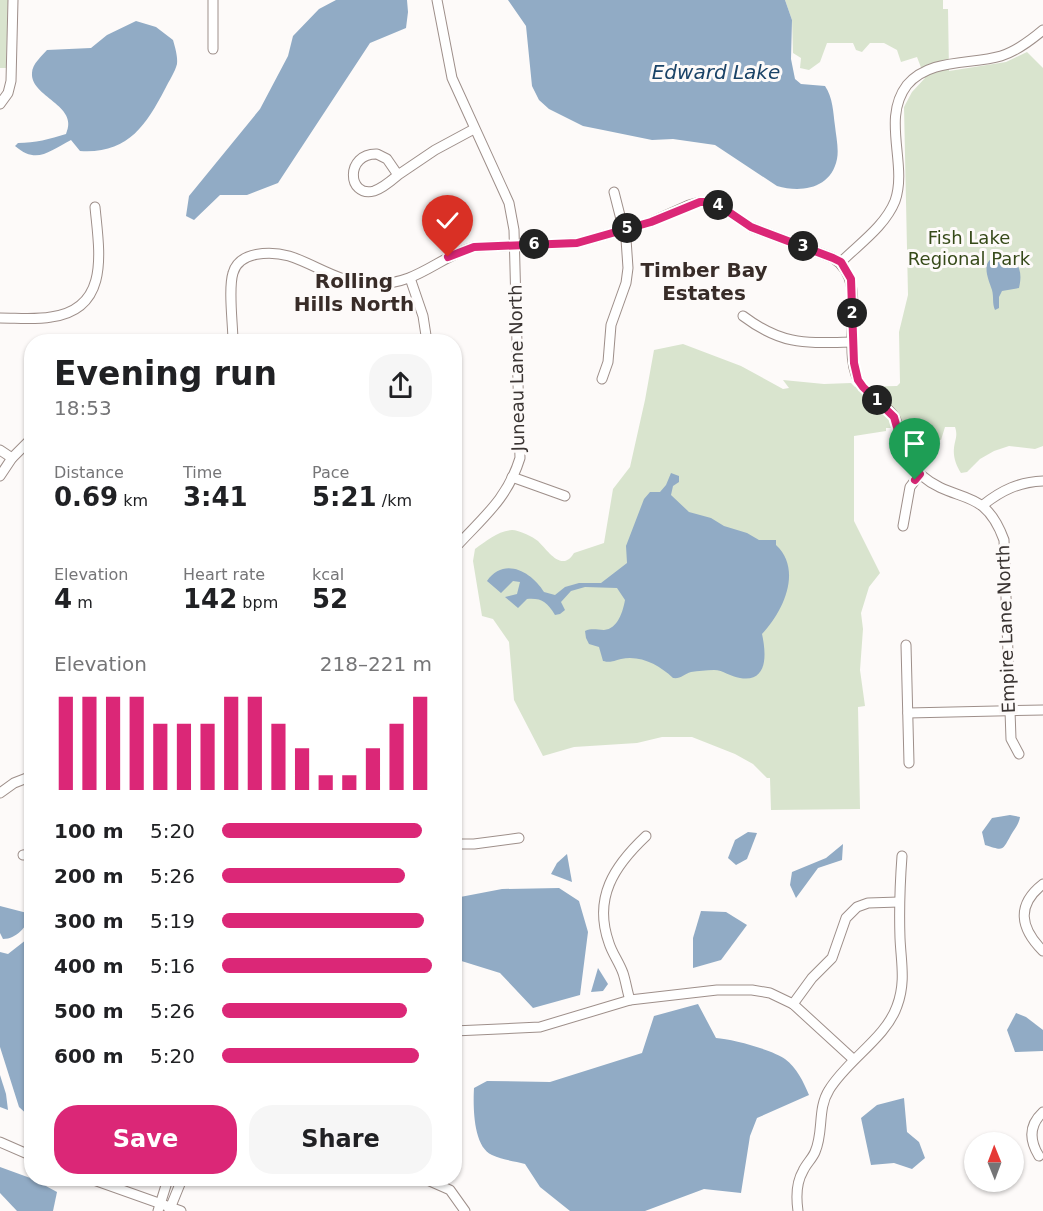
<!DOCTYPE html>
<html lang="en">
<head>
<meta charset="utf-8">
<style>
  body { margin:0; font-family:"DejaVu Sans",sans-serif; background:#f6f6f6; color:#202124; height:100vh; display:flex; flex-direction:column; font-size:22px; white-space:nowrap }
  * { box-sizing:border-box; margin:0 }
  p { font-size:20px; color:#757577 }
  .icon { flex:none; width:33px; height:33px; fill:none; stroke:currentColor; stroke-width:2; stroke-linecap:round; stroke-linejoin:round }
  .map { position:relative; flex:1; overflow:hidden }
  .panel { position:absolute; left:24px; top:334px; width:438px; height:852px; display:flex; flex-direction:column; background:#fff; border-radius:24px; box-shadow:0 2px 4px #0004 }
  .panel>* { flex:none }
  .needle { width:39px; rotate:359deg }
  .controls { position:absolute; left:964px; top:1132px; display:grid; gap:12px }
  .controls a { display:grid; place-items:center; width:60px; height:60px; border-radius:50%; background:#fff; box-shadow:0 2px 4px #0004; font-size:30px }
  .pin { position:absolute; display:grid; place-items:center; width:51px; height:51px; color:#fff; margin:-62px -26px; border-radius:50% 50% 50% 0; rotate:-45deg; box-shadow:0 0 6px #0007 }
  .pin .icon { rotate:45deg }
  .km { position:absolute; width:30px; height:30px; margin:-15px; border-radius:50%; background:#222; color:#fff; font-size:16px; line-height:30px; text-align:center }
  .round { display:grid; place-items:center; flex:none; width:63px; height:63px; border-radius:24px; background:#f6f6f6 }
  .headline { display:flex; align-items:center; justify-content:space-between; height:102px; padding:0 30px }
  h1 { font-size:33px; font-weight:600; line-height:45px }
  .stats { display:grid; grid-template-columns:repeat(3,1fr); gap:9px; height:102px; padding:6px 30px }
  .stats div { display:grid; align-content:center }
  .stats b { font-size:26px; font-weight:600 }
  .stats small { font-size:16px; font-weight:400 }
  .stats p { font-size:16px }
  .chart { height:168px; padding:12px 30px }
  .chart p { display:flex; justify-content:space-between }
  .chart svg { width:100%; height:108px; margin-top:6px; stroke:#db2777; stroke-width:6 }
  .primary-button { display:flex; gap:12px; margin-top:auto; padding:12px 30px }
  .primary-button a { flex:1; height:69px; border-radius:24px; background:#db2777; color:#fff; font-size:24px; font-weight:600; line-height:69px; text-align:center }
  .primary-button a+a { background:#f6f6f6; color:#202124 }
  ul { padding:0 30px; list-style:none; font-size:20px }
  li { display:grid; grid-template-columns:96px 72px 1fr; align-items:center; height:45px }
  li i { height:15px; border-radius:8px; background:#db2777 }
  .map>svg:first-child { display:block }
  .green { fill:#d9e4ce }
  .water { fill:#91abc5 }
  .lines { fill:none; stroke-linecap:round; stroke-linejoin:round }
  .minor-casing { stroke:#9e8f8a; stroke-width:11 }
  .minor { stroke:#fff; stroke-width:9 }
  .route-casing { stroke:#fff; stroke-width:12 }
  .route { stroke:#db2777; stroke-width:8 }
  .labels { text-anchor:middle; stroke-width:6; stroke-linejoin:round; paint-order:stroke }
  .park-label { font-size:18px; fill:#364a19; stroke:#fdfaf9 }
  .street-label { font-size:18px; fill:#3a3432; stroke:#fdfaf9 }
  .water-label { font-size:20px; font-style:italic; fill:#1a4367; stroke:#fdfaf9 }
  .neighbourhood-label { font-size:20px; font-weight:bold; fill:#382c28; stroke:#fdfaf9 }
</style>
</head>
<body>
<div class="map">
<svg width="1043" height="1211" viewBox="0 0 1043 1211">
  <rect width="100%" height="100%" fill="#fdfaf9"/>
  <!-- green -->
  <g class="green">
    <path d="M 0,0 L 8,0 L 6,68 L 0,68 Z"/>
    <path d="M 785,0 L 943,0 L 943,9 L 948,9 L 949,71 L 1006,62 L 1027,52 L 1043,68 L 1043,446 L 1035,449 L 1009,446 L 994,451 L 980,459 L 967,472 L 961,473 C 956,465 953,457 954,448 C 955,439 958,436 955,427 L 945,427 L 941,440 L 925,435 L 907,433 L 905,428 L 886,428 L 886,431 L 854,436 L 854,521 L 880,573 L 869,587 L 861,613 L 863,629 L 860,670 L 865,706 L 858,707 L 860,809 L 771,810 L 770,778 L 767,778 L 753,764 L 735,754 L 692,737 L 662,737 L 637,743 L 574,747 L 543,756 L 514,700 L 509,642 L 493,619 L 482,616 L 473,561 L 475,549 C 486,541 498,531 512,530 C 519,530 533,537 538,541 C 548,551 562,573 574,553 L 604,543 L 613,489 L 630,467 L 645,400 L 654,350 L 683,344 L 741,366 L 783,389 L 789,388 L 783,380 L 824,384 L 851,383 L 855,387 L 897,386 L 900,383 L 899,332 L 908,295 L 904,107 L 912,92 L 925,78 L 917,57 L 901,62 L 897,50 L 884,43 L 870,43 L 862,52 L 856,50 L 853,43 L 827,43 L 820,62 L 809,70 L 800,68 L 801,58 L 793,53 L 792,20 Z"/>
  </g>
  <!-- water -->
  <g class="water">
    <path d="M 336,0 L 407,0 L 408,12 L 406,28 L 370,43 L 278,183 L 247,195 L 220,195 L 194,220 L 186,216 L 189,196 L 260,109 L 288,56 L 293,36 L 319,9 Z"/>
    <path d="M 508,0 L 785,0 L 792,20 L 791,59 L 795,79 L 801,84 L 825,86 C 833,98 833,111 835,126 C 836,136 839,149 837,159 C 831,189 801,193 777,186 L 715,145 L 673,139 L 652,140 L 603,130 L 583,126 L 549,109 L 539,100 L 532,86 L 526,26 Z"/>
    <path d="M 136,21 L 156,27 L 173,40 C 175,47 178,57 177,64 C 175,72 169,81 165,89 C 145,127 127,154 80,151 L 71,140 C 49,151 37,165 15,146 L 18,143 C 35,143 50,139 66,134 C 80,105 30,97 32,73 C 32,64 42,56 47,50 L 91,48 L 107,35 Z"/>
    <path d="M 1002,254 C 1019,260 1023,271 1019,288 L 1002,291 L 999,297 L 999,308 L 995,310 C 992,303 994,298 992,290 C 987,275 979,259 1002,254 Z"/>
    <path d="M 671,473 L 679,476 L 679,482 L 673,486 L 671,495 L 689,512 L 711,518 L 724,526 L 747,533 L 759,540 L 776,540 L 776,545 C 803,570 783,612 762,634 C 766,652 769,683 740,678 C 731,677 723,670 714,670 C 706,670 698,671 691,672 C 684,674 681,679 673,678 C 659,665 641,655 621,659 C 613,661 611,663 603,661 L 599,647 L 589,644 L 586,638 L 585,631 C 592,628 597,630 604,630 C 618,629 623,611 625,600 L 617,588 L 585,587 L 571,591 L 561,602 L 565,610 L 560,614 L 555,615 C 547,602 542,598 527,599 L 518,608 L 505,597 L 517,594 L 520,582 L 513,581 L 501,593 L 487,581 C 504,556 532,572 544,592 L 555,595 L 565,587 L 579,583 L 601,583 L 627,563 L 626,546 L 644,499 L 650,492 L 660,492 L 666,485 Z"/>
    <path d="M 1010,815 L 1020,817 C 1019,824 1015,828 1011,835 C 1002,851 1004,851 985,845 L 982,832 L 992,818 Z"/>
    <path d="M 748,832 L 757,833 L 747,859 L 736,865 L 728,858 L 735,840 Z"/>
    <path d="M 843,844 L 842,860 L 818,868 L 796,898 L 790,885 L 792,872 L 826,858 Z"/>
    <path d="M 567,854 L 572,882 L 551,874 L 557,863 Z"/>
    <path d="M 559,888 L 579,901 L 588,932 L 580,995 L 533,1008 L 500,973 L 455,959 L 455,898 L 502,889 Z"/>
    <path d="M 0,906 L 31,914 C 27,926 17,939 3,939 L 0,933 Z"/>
    <path d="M 701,911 L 726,912 L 747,925 L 721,960 L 693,968 L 693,938 Z"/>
    <path d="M 31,936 L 31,1118 L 19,1107 L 0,1047 L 0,952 L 8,954 Z"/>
    <path d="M 598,968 L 608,984 L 603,991 L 591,992 Z"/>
    <path d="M 698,1004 L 716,1038 C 732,1039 773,1050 785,1059 C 797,1068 803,1081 809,1095 L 757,1118 L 750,1136 L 741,1193 L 704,1189 L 645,1211 L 570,1211 L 540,1187 L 525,1164 C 515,1161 502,1160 492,1155 C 473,1147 473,1106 474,1088 L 487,1081 L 550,1082 L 642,1053 L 654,1016 Z"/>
    <path d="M 1016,1013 L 1026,1017 L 1043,1030 L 1043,1051 L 1015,1052 L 1007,1030 Z"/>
    <path d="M 0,1075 L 6,1094 L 8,1110 L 0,1107 Z"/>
    <path d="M 904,1098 L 907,1132 L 919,1142 L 925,1158 L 912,1169 L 894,1163 L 871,1165 L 861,1118 L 877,1105 Z"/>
    <path d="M 0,1167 L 33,1179 L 57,1192 L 53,1211 L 17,1211 L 0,1193 Z"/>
  </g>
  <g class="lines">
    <!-- minor casing -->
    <g class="minor-casing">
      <g id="minor">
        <path d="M 213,0 L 213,49"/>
        <path d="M 437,0 L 452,78 L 509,203 L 514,230 L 520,458 C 507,500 482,518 454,549"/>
        <path d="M 0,104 L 8,93 L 11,81 L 13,0"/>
        <path d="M 398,175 C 391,181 383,188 374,191 C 347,198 345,153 377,154 L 387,159 L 398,175 L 435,150 L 474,129"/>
        <path d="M 841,262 C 859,244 885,226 895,201 C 908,164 881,119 907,85 C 930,58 970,65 1001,56 C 1017,51 1030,41 1043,30"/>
        <path d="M 410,278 L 423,316 L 427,342"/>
        <path d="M 743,316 C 783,346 806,343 853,342"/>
        <path d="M 0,318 C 17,318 35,320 51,317 C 111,309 99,250 95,207"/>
        <path d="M 233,342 C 233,324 228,289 233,273 C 239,251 271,251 289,256 C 308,262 325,273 344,279 C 354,282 366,284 376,284 C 418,284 438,257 474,247 L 577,243 L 651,222 L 689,205 L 700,202 L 710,202 L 720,206 L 751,227 L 833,258 C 873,282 836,352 862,386 C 871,398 888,405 895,418 C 898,423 898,430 900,436 C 903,451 910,465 921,475 C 956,505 984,485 1004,540 L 1011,739 L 1019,754"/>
        <path d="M 602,379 L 608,362 L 611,325 L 626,283 L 628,268 L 626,239 L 614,192"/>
        <path d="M 0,450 L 12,458"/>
        <path d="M 0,476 L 12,458 L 32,438"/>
        <path d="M 512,477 L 565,496"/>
        <path d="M 983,505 C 1002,490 1019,482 1043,481"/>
        <path d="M 903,526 L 910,487 L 920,474"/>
        <path d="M 906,645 L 909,763"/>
        <path d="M 454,673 L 454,687"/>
        <path d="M 908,713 L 1043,710"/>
        <path d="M 0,793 L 14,783 L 32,776"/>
        <path d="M 454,844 L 474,844 L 519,838"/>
        <path d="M 23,855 L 32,854"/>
        <path d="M 1043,884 C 1016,905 1020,928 1043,951"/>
        <path d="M 630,1000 C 627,991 626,982 623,973 C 619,962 612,953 609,943 C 593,898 614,866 646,836"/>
        <path d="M 793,1004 L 812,978 L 832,958 L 846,918 L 857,907 L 868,903 L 899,902"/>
        <path d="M 454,1031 L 540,1027 L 630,1000 L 717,990 L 752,990 L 770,993 L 793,1004 L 853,1059"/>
        <path d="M 0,1142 L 32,1156"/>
        <path d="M 1039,1156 C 1029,1140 1029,1125 1043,1112"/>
        <path d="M 91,1179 L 181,1211"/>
        <path d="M 425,1179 L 450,1190 L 465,1211"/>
        <path d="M 158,1211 L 168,1179"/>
        <path d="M 169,1211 L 182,1179"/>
        <path d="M 798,1211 C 796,1197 796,1183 803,1171 C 806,1164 812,1159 815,1152 C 824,1132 817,1109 829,1090 C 847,1060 886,1038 897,1006 C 906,982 901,962 900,938 C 899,910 900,883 902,856"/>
      </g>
    </g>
    <!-- minor -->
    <use href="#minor" class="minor"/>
  </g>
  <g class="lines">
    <!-- route casing -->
    <g class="route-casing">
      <path id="route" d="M 448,257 L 474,247 L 577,243 L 651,222 L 700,202 L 710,202 L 720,206 L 751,227 L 833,258 L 841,262 L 851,279 L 854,363 L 858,380 L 863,387 L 894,417 L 904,452 L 920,474 L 915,480"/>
    </g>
    <!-- route -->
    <use href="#route" class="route"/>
  </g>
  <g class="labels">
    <!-- park labels -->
    <g class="park-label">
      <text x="969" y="244">Fish Lake<tspan x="969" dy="21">Regional Park</tspan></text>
    </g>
    <!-- street labels -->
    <g class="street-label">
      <text transform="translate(517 368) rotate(-91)" y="6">Juneau Lane North</text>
      <text transform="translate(1006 629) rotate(-92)" y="6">Empire Lane North</text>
    </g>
    <!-- water labels -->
    <g class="water-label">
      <text x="716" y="79">Edward Lake</text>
    </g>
    <!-- neighbourhood labels -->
    <g class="neighbourhood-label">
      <text x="704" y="277">Timber Bay<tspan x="704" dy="23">Estates</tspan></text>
      <text x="354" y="288">Rolling<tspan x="354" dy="23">Hills North</tspan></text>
    </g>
  </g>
</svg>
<div class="controls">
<a><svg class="needle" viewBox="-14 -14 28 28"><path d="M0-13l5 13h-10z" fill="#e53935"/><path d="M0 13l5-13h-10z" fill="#757577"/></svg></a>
</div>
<div class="pin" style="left:915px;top:480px;background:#1e9e55"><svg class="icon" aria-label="arrive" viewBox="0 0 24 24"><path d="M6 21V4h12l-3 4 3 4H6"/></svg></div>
<div class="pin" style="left:448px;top:257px;background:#d93025"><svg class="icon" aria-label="check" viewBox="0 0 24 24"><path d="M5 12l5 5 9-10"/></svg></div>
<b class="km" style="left:877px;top:400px">1</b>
<b class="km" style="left:852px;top:313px">2</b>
<b class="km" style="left:803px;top:246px">3</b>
<b class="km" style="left:718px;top:205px">4</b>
<b class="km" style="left:627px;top:228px">5</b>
<b class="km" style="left:534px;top:244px">6</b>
<section class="panel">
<div class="headline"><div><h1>Evening run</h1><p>18:53</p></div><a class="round"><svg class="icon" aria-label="share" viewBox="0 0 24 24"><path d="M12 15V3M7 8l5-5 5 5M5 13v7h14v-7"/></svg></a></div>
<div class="stats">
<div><p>Distance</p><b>0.69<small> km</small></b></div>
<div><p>Time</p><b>3:41</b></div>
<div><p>Pace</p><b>5:21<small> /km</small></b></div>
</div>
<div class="stats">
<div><p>Elevation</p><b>4<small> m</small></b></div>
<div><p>Heart rate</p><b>142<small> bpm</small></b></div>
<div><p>kcal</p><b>52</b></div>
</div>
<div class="chart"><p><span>Elevation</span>218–221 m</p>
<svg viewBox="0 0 160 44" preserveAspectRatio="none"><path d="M5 44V6M15 44V6M25 44V6M35 44V6M45 44V17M55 44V17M65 44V17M75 44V6M85 44V6M95 44V17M105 44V27M115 44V38M125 44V38M135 44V27M145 44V17M155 44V6"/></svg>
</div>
<ul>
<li><b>100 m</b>5:20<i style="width:95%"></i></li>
<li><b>200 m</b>5:26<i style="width:87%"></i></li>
<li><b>300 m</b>5:19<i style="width:96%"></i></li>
<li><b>400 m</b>5:16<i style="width:100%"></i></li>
<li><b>500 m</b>5:26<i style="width:88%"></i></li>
<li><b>600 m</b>5:20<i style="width:94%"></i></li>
</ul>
<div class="primary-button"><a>Save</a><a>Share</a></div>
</section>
</div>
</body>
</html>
